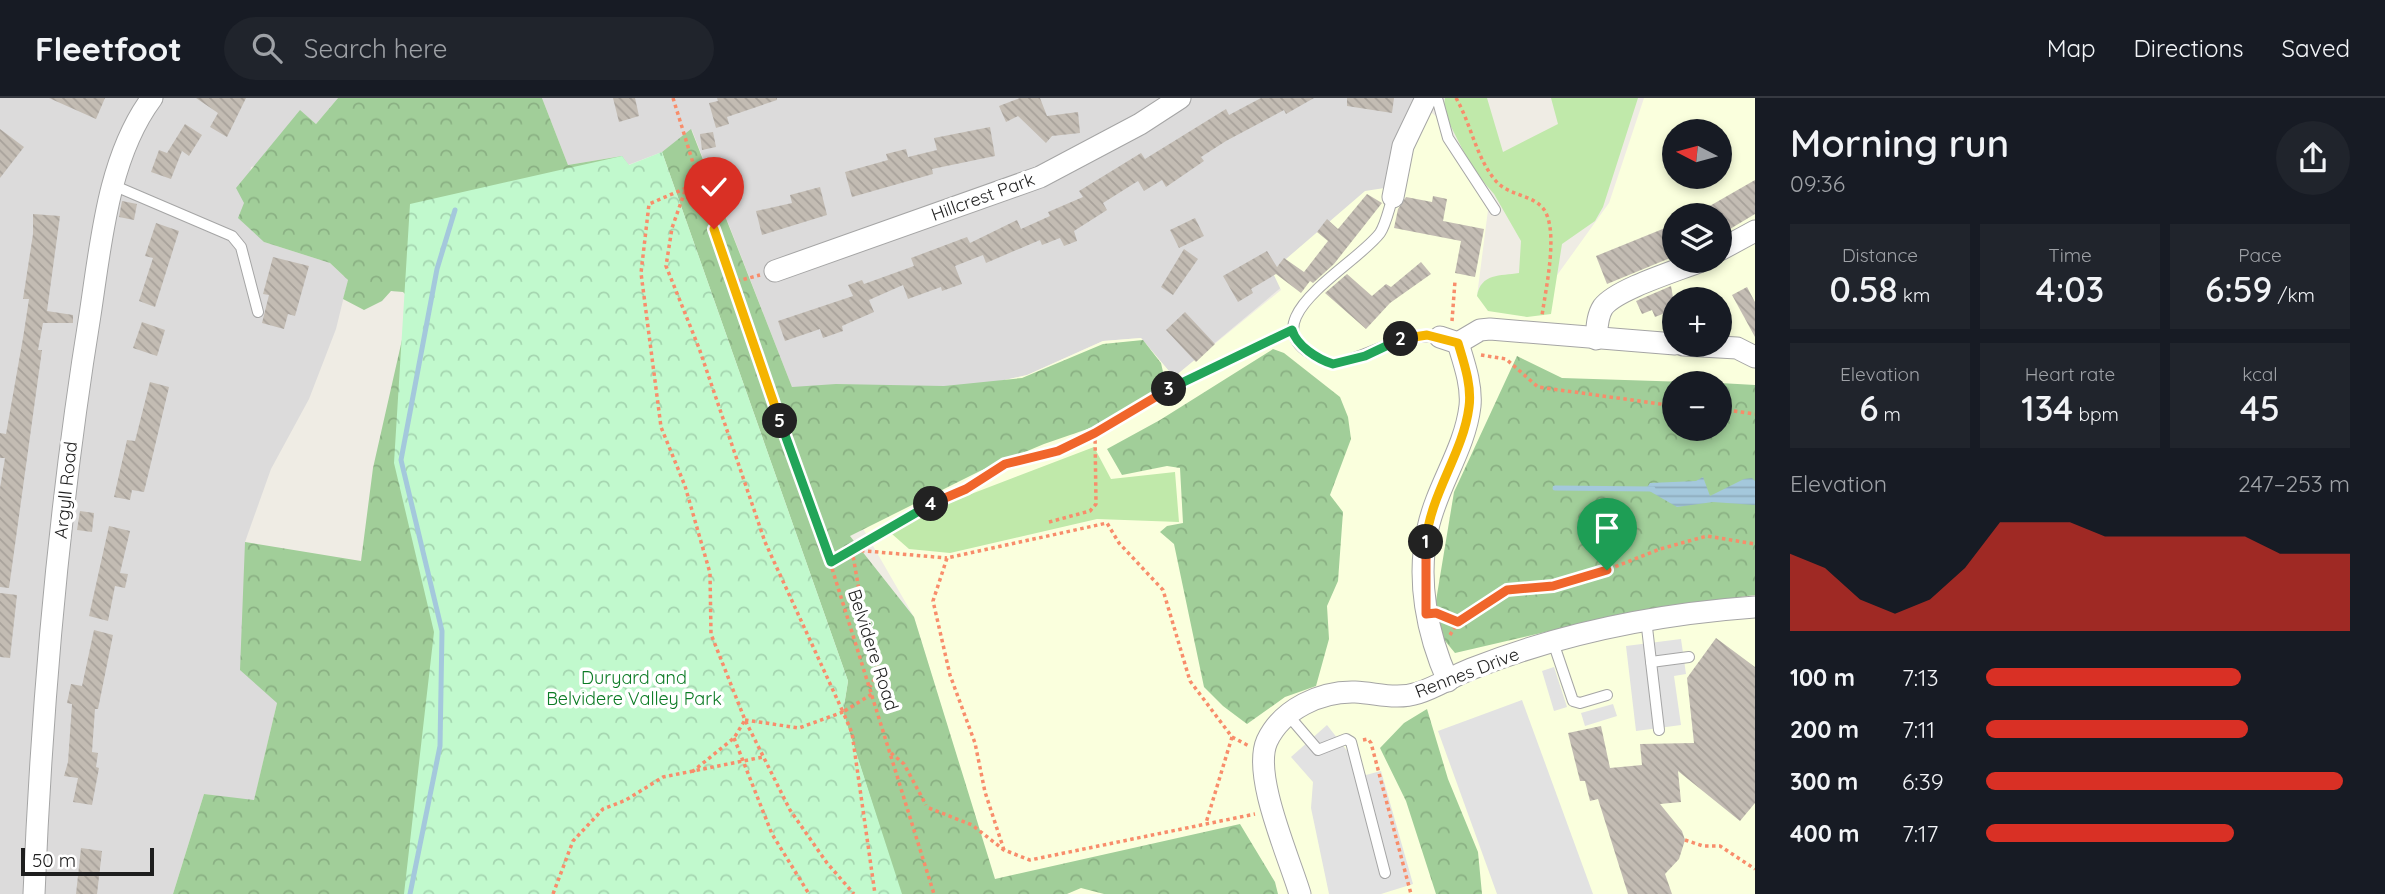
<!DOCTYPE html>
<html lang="en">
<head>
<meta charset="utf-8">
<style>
  body { margin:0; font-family:Quicksand,sans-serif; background:#20242c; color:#f1f3f6; height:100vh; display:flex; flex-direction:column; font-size:26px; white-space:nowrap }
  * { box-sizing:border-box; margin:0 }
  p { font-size:23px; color:#9ea1a6 }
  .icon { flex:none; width:38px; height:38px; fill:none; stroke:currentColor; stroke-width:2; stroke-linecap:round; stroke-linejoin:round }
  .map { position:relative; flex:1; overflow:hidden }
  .panel { display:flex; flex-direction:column; background:#171b24; width:630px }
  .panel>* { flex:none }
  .needle { width:46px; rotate:276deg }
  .fabs { position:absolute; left:1662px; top:21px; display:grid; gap:14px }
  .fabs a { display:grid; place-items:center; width:70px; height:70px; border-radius:50%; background:#171b24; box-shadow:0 4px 10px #0003; font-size:35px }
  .scale { position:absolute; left:21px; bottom:18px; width:133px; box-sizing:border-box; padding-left:7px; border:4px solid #1e1e1e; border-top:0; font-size:19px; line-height:24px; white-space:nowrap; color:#1e1e1e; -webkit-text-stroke:5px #fff; paint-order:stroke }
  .pin { position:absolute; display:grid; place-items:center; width:60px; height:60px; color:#fff; margin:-72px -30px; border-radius:50% 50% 50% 0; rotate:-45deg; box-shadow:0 0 7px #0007 }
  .pin .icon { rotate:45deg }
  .km { position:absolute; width:35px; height:35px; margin:-18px; border-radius:50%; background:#222; color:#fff; font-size:19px; line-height:35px; text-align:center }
  .round { display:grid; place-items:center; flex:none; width:74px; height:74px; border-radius:37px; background:#20242c }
  .headline { display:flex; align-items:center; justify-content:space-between; height:119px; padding:0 35px }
  h1 { font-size:38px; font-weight:600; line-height:52px }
  .stats { display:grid; grid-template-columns:repeat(3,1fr); gap:10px; height:119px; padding:7px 35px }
  .stats div { display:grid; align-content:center; border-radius:0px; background:#20242c; text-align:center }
  .stats b { font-size:35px; font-weight:600 }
  .stats small { font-size:19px; font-weight:400 }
  .stats p { font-size:19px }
  .chart { height:196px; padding:14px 35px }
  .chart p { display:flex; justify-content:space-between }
  .chart svg { width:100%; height:126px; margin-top:7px; fill:#d93025; opacity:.7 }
  ul { padding:0 35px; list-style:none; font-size:23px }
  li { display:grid; grid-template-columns:112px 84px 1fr; align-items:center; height:52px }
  li i { height:18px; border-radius:9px; background:#d93025 }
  header { display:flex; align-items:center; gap:42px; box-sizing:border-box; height:98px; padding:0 35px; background:#171b24; border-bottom:2px solid #363941 }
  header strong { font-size:33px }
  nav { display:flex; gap:38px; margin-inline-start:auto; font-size:24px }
  .search { width:490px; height:63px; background:#20242c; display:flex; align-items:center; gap:18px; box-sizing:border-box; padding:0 24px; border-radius:38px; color:#9ea1a6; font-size:26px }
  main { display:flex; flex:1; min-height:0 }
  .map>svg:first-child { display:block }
  .residential { fill:#dcdbdb }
  .education { fill:#faffdd; fill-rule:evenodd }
  .grass { fill:#c0e9aa }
  .forest { fill:url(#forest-crowns) }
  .park { fill:url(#park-crowns) }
  .parking { fill:#e2e2e2 }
  .water { fill:url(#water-rules) }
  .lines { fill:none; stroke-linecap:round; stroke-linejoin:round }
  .stream { stroke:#a4c8dc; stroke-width:5 }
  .building { fill:url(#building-back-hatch) }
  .service-casing { stroke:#a5a5a5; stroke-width:12 }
  .minor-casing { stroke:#a5a5a5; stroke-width:23 }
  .path { stroke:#f88d6b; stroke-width:3.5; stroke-dasharray:3.5 3.5; stroke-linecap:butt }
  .service { stroke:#fff; stroke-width:10 }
  .minor { stroke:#fff; stroke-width:21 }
  .split-1-casing { stroke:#fff; stroke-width:14 }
  .split-2-casing { stroke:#fff; stroke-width:14 }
  .split-3-casing { stroke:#fff; stroke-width:14 }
  .split-4-casing { stroke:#fff; stroke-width:14 }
  .split-5-casing { stroke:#fff; stroke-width:14 }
  .split-6-casing { stroke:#fff; stroke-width:14 }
  .split-1 { stroke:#f0652b; stroke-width:9 }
  .split-2 { stroke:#f5b400; stroke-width:9 }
  .split-3 { stroke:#22a559; stroke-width:9 }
  .split-4 { stroke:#f0652b; stroke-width:9 }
  .split-5 { stroke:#22a559; stroke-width:9 }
  .split-6 { stroke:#f5b400; stroke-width:9 }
  .labels { text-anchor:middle; stroke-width:7; stroke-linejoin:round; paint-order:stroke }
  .street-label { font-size:18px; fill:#1e1e1e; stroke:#fff }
  .park-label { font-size:18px; fill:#0c7b25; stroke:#fff }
</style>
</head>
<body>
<header>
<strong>Fleetfoot</strong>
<div class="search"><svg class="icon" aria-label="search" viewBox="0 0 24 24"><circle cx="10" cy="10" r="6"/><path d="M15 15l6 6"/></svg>Search here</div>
<nav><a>Map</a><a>Directions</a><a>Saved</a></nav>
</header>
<main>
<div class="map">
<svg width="1755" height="796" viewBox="0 0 1755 796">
  <defs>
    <pattern id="forest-crowns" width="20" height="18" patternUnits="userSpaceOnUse" patternTransform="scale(1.75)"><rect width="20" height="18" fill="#a1ce99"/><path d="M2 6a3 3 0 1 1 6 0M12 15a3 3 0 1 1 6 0" fill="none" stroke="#8ab083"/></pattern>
    <pattern id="park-crowns" width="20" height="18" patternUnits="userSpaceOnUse" patternTransform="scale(1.75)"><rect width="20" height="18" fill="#c1f9cd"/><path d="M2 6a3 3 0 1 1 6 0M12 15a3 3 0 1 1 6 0" fill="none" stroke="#a5d5b0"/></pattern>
    <pattern id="water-rules" width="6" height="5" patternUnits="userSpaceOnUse" patternTransform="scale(1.75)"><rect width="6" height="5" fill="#a4c8dc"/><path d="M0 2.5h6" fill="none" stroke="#8dabbc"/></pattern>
    <pattern id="building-back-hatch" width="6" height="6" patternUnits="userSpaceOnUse" patternTransform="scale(1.75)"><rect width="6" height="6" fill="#c3bcb3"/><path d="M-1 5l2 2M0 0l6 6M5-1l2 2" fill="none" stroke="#a7a19a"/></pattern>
  </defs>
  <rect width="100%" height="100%" fill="#efece4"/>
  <!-- residential -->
  <g class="residential">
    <path d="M 0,0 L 338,0 L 316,26 L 300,13 L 258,67 L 251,69 L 244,105 L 264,144 L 330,165 L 348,182 L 336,231 L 309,301 L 271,371 L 245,444 L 277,605 L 254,703 L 204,696 L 173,796 L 0,796 Z"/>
    <path d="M 542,0 L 1422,0 L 1404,87 L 1174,279 L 1141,240 L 1103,243 L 1027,277 L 946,295 L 792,289 L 692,32 L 662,54 L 628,67 L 622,58 L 568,67 Z"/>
  </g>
  <!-- education -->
  <path class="education" d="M 1644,0 L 1755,0 L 1755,796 L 996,796 L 990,768 L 914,519 L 820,356 L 946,295 L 1027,277 L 1103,243 L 1141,240 L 1174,279 L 1281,192 L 1272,173 L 1365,93 L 1404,87 L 1415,37 L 1428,12 L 1437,19 L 1488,112 L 1477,198 L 1527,219 L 1609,105 ZM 1675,33 L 1720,33 L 1720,79 L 1675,79 ZM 1675,117 L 1720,117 L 1720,163 L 1675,163 ZM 1675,201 L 1720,201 L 1720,247 L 1675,247 ZM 1675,285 L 1720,285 L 1720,331 L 1675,331 Z"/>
  <!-- grass -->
  <g class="grass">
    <path d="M 1445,0 L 1487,0 L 1503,54 L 1558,26 L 1551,0 L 1638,0 L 1603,109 L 1595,123 L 1562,146 L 1551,216 L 1527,219 L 1488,213 L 1477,198 C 1481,175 1500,178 1519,175 L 1521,143 L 1494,96 L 1473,72 L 1443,13 Z"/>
    <path d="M 1094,349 L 1111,381 L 1175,374 L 1179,424 L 1097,421 L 950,455 L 909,451 L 892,436 L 932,411 Z"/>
  </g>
  <!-- forest -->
  <g class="forest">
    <path d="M 338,0 L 542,0 L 568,67 L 622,58 L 634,75 L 512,796 L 173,796 L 204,696 L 254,702 L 277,605 L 240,572 L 245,444 L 361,463 L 373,370 L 411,202 L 403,194 L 391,193 L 382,203 L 364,212 L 343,201 L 348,182 L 330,165 L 264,144 L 238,120 L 244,105 L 236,90 L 300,12 L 316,26 Z"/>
    <path d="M 691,31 L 792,289 L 836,286 L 944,288 L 1022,280 L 1103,246 L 1143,242 L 1161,265 L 1166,287 L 1102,326 L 1044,346 L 980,373 L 850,438 L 914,519 L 995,781 L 1240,726 L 1275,784 L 1278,796 L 1104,796 L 1081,790 L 1067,796 L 901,796 L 843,614 L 848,583 L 662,54 Z"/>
    <path d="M 1273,251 L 1284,255 L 1340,299 L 1348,319 L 1351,341 L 1330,397 L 1343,414 L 1338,483 L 1327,508 L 1329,541 L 1316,588 L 1285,599 L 1247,626 L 1223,608 L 1204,589 L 1174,446 L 1160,434 L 1167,428 L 1183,425 L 1180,370 L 1167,368 L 1122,377 L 1107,351 L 1160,322 Z"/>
    <path d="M 1517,258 L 1562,280 L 1719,285 L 1675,285 L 1675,331 L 1720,331 L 1720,285 L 1755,287 L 1755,497 L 1631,514 L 1455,555 L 1432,527 L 1454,394 Z"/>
    <path d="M 1427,611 L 1448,681 L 1478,754 L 1482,796 L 1436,796 L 1406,703 L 1380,650 L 1404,625 Z"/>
  </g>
  <!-- park -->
  <path class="park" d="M 662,54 L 848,583 L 843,614 L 902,796 L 404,796 L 434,534 L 394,365 L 410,106 L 622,58 L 629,67 Z"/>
  <!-- parking -->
  <g class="parking">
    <path d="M 1681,541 L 1686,576 L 1674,578 L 1681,627 L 1636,633 L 1626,548 Z"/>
    <path d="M 1554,569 L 1567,609 L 1554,613 L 1542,573 Z"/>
    <path d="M 1522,602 L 1593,796 L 1497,796 L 1438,633 Z"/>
    <path d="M 1613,606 L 1617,618 L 1585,628 L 1581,615 Z"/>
    <path d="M 1327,627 L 1366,677 L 1381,673 L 1413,786 L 1381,796 L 1329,796 L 1311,710 L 1313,684 L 1291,659 Z"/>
  </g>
  <!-- water -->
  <path class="water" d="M 1703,379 L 1710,398 L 1744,381 L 1752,380 L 1755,383 L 1755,407 L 1713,404 L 1677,409 L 1646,391 L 1650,385 L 1696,383 Z"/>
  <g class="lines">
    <!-- stream -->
    <g class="stream">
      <path d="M 1555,390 L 1653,391"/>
      <path d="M 410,796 L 440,648 L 442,533 L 401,362 L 437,171 L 455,112"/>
    </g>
  </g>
  <!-- building -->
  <g class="building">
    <path d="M 49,0 L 105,0 L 96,21 Z"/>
    <path d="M 196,0 L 246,0 L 227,39 L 210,29 L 218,15 Z"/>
    <path d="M 613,0 L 635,0 L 639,18 L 619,24 Z"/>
    <path d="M 717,0 L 777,0 L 777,2 L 727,19 L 729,26 L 716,30 L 709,5 L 718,3 Z"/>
    <path d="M 1020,0 L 1040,0 L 1047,18 L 1078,14 L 1080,35 L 1052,38 L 1046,45 L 1018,18 L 1006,24 L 999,8 Z"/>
    <path d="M 1261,0 L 1314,0 L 1286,16 L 1284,12 L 1226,43 L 1201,59 L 1204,63 L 1166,89 L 1162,82 L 1144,93 L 1138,83 L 1103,105 L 1107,112 L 1074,133 L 1077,143 L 1064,148 L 1060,140 L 1042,147 L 1040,142 L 986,165 L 983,157 L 955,168 L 962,186 L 942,193 L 941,189 L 908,201 L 903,187 L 869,202 L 874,214 L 842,228 L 843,233 L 823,240 L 820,231 L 785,243 L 778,223 L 853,198 L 848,187 L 862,182 L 864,186 L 914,168 L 911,160 L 967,139 L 970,145 L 1017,122 L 1021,131 L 1050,118 L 1048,114 L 1083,99 L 1079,93 L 1141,55 L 1145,61 L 1226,11 L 1229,17 Z"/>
    <path d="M 1347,0 L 1394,0 L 1392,15 L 1347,8 Z"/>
    <path d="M 185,26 L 202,37 L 189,58 L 182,53 L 171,81 L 151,74 L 159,52 L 167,55 Z"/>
    <path d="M 990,29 L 995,58 L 932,71 L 933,76 L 852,99 L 845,74 L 888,62 L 886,56 L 906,51 L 908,59 L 937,52 L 934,40 Z"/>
    <path d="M 0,31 L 24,49 L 0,80 Z"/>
    <path d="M 713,34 L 716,49 L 702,52 L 700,36 Z"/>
    <path d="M 1755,82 L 1755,116 L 1720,137 L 1720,117 L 1694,117 Z"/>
    <path d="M 820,89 L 827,117 L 762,137 L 756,113 L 792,105 L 790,97 Z"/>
    <path d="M 1367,96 L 1382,105 L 1334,166 L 1313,185 L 1310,183 L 1301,195 L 1276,176 L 1251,191 L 1253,195 L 1238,204 L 1223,178 L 1267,153 L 1277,169 L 1284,160 L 1304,174 L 1328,143 L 1317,134 L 1327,121 L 1338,131 Z"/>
    <path d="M 1433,98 L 1447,101 L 1443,123 L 1484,131 L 1475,179 L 1455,175 L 1461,143 L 1394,130 L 1398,111 L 1406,99 L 1432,104 Z"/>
    <path d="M 122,103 L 137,106 L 134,122 L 119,119 Z"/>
    <path d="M 33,116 L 60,118 L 47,213 L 73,217 L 73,225 L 43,225 L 38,252 L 42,252 L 9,490 L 0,489 L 0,390 L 5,360 L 0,360 L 0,335 L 6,336 L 23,240 L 29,201 L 23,201 L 33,136 Z"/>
    <path d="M 1195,120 L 1204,138 L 1179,150 L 1170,132 Z"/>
    <path d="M 156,125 L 179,133 L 155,209 L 139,203 L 153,160 L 145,158 Z"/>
    <path d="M 1675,126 L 1675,158 L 1607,186 L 1596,158 Z"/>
    <path d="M 1184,151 L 1198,161 L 1173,197 L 1161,189 Z"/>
    <path d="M 273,159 L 309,168 L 295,218 L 288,216 L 284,231 L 262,225 L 269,197 L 263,196 Z"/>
    <path d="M 1421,164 L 1431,176 L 1390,205 L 1366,231 L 1325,195 L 1347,176 L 1372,198 L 1386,186 L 1391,189 Z"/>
    <path d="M 1671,188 L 1675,211 L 1655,219 L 1652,212 L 1642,216 L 1636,203 Z"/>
    <path d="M 1747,189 L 1755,204 L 1755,239 L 1732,197 Z"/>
    <path d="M 1185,214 L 1215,246 L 1196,264 L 1166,232 Z"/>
    <path d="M 142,224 L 165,232 L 157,258 L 133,250 Z"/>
    <path d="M 150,284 L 169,289 L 144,394 L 132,392 L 130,402 L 114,399 L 127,342 L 135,343 Z"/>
    <path d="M 80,413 L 94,415 L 92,434 L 77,432 Z"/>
    <path d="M 109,428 L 130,433 L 120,475 L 128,476 L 125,490 L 115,488 L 108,523 L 89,518 Z"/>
    <path d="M 0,495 L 17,497 L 10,560 L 0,559 Z"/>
    <path d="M 94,532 L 113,537 L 98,611 L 95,611 L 92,654 L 98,655 L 96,669 L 99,670 L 92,707 L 73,704 L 78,680 L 64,678 L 68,664 L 72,606 L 67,605 L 71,586 L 82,588 Z"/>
    <path d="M 1716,540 L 1755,569 L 1755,705 L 1740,723 L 1678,673 L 1681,704 L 1660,706 L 1682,733 L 1685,742 L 1679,761 L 1665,776 L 1672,796 L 1628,796 L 1598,701 L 1590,703 L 1585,683 L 1580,683 L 1568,635 L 1601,628 L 1610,670 L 1642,667 L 1640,646 L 1694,645 L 1687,580 Z"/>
    <path d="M 81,750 L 102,753 L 97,796 L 76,796 Z"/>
  </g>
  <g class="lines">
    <!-- service casing -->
    <g class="service-casing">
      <g id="service">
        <path d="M 1437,0 L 1448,40 L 1495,112"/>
        <path d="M 115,88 L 232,138 L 241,149 L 258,214"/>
        <path d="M 1393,99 C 1389,110 1386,126 1380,135 C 1354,170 1231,231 1333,266 C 1371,259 1401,233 1440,239"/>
        <path d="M 1646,521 L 1659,632"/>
        <path d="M 1553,544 L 1573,603 L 1580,605 L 1607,597"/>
        <path d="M 1651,564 L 1689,559"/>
        <path d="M 1288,617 L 1318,652 L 1346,641 L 1351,644 L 1385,775"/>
      </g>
    </g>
    <!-- minor casing -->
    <g class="minor-casing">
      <g id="minor">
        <path d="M 1393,99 L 1403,48 L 1426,0"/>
        <path d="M 1720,152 L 1755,133"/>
        <path d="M 775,173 L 1040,79 L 1140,26 L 1180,0"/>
        <path d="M 1440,239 L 1458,245 L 1480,232 L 1490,231 L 1675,246"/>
        <path d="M 1596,241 C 1597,230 1597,218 1603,209 C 1616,191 1679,172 1701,163"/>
        <path d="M 1683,247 L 1737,250 L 1755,259"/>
        <path d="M 1448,583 C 1427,536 1416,481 1428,430 C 1437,388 1465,351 1470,308 C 1472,287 1464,265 1458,245"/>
        <path d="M 34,796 C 42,602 59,408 90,217 C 101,145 108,59 152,0"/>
        <path d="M 1300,796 C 1289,759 1252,677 1267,643 C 1282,611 1321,593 1355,594 C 1377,595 1396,602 1418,595 C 1437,589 1453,578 1471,571 C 1562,535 1658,516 1755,509"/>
      </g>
    </g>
    <!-- path -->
    <g class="path">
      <path d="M 673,0 L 730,185 L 830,464 L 934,796"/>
      <path d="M 1456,0 C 1471,26 1476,59 1495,82 C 1507,97 1528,96 1541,108 C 1561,127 1545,193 1542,218"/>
      <path d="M 697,76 L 686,90 L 672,130 L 666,168 L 699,250 L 765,444 L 843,614 L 872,596"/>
      <path d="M 686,90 L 649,106 L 641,175 L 661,329 L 685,388 L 710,475 L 711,536 L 745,622 L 790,712 L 827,765 L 854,796"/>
      <path d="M 730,185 L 760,177"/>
      <path d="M 1452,223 L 1455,183"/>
      <path d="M 1481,257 L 1506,261 L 1538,289 L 1675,308"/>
      <path d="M 1720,311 L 1755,316"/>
      <path d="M 1049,424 L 1090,413 L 1096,406 L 1095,335"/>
      <path d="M 852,452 L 862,509 L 877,558 L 878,575 L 870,589"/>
      <path d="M 854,452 L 947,460"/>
      <path d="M 830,464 L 926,408 L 966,391 L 1005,366 L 1058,353 L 1095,335 L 1175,287 L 1282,236"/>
      <path d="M 1447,519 L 1458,524 L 1507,492 L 1553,488 L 1607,472 L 1660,451 L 1707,438 L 1755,446"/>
      <path d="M 1450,537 L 1458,524"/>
      <path d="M 745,622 L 799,630 L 843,614 L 852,635 L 875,796"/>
      <path d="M 1232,639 L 1249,648"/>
      <path d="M 734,640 L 772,736 L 809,796"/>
      <path d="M 1363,642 L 1368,641 L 1371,645 L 1411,796"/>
      <path d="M 891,655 L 904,666 L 926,707"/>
      <path d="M 692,674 L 734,640 L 745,622"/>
      <path d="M 929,710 L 972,727 L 1004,752 L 1030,762 L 1255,716"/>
      <path d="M 1685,742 L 1703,748 L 1720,748 L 1755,771"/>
      <path d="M 1004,752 L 985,694 L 975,645 L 950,577 L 933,503 L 947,460 L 1107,425 L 1119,445 L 1163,492 L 1190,583 L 1232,639 L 1206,725"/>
      <path d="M 553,796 L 573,743 L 603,711 L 626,702 L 663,679 L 763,659"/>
    </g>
    <!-- service -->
    <use href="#service" class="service"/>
    <!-- minor -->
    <use href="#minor" class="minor"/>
  </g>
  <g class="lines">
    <!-- split-1 casing -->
    <g class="split-1-casing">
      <path id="split-1" d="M 1426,444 L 1426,516 L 1436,515 L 1458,524 L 1507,492 L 1553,488 L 1607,472"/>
    </g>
    <!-- split-2 casing -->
    <g class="split-2-casing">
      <path id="split-2" d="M 1401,241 L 1427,237 L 1458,245 C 1464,265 1472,288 1469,309 C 1463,356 1430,396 1426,444"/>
    </g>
    <!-- split-3 casing -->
    <g class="split-3-casing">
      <path id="split-3" d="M 1169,291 L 1292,232 C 1297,248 1317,261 1333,266 L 1365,258 L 1401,241"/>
    </g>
    <!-- split-4 casing -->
    <g class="split-4-casing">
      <path id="split-4" d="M 931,406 L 966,391 L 1005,366 L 1058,353 L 1095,335 L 1169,291"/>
    </g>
    <!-- split-5 casing -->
    <g class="split-5-casing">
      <path id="split-5" d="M 780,323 L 831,464 L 931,406"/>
    </g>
    <!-- split-6 casing -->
    <g class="split-6-casing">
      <path id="split-6" d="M 714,131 L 780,323"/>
    </g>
    <!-- split-1 -->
    <use href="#split-1" class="split-1"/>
    <!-- split-2 -->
    <use href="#split-2" class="split-2"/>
    <!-- split-3 -->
    <use href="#split-3" class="split-3"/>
    <!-- split-4 -->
    <use href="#split-4" class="split-4"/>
    <!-- split-5 -->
    <use href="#split-5" class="split-5"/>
    <!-- split-6 -->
    <use href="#split-6" class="split-6"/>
  </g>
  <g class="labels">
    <!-- street labels -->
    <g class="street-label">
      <text transform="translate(983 99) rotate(-20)" y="6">Hillcrest Park</text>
      <text transform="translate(66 392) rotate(-84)" y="6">Argyll Road</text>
      <text transform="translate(873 552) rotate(72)" y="6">Belvidere Road</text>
      <text transform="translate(1467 575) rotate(-21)" y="6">Rennes Drive</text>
    </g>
    <!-- park labels -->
    <g class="park-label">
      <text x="634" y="586">Duryard and<tspan x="634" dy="21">Belvidere Valley Park</tspan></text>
    </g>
  </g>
</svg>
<div class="fabs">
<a><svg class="needle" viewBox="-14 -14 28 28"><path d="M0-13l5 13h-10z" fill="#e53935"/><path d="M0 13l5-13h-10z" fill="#9ea1a6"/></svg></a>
<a><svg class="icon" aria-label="layers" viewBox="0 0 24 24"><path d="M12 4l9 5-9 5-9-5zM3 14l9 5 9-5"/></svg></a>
<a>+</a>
<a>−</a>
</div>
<div class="scale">50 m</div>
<div class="pin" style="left:1607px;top:472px;background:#1e9e55"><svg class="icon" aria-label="arrive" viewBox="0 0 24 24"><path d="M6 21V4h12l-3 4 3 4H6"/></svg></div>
<div class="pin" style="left:714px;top:131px;background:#d93025"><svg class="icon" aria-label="check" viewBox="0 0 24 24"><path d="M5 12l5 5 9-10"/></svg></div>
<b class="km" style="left:1426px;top:444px">1</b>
<b class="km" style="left:1401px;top:241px">2</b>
<b class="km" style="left:1169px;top:291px">3</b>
<b class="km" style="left:931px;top:406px">4</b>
<b class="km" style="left:780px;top:323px">5</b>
</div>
<section class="panel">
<div class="headline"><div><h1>Morning run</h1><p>09:36</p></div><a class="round"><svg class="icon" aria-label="share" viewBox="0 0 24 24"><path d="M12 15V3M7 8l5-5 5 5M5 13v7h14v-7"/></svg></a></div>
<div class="stats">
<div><p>Distance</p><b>0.58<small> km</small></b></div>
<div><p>Time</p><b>4:03</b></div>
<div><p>Pace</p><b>6:59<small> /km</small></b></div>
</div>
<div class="stats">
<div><p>Elevation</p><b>6<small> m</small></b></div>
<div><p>Heart rate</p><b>134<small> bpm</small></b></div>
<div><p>kcal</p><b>45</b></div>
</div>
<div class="chart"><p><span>Elevation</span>247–253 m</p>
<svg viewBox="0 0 160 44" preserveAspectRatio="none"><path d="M0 44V17L10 22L20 33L30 38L40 33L50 22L60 6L70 6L80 6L90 11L100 11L110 11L120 11L130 11L140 17L150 17L160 17V44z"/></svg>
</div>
<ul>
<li><b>100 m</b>7:13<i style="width:70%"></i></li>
<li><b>200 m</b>7:11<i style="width:72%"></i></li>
<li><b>300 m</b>6:39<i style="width:98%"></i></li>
<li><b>400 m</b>7:17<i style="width:68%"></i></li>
</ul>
</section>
</main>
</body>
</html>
